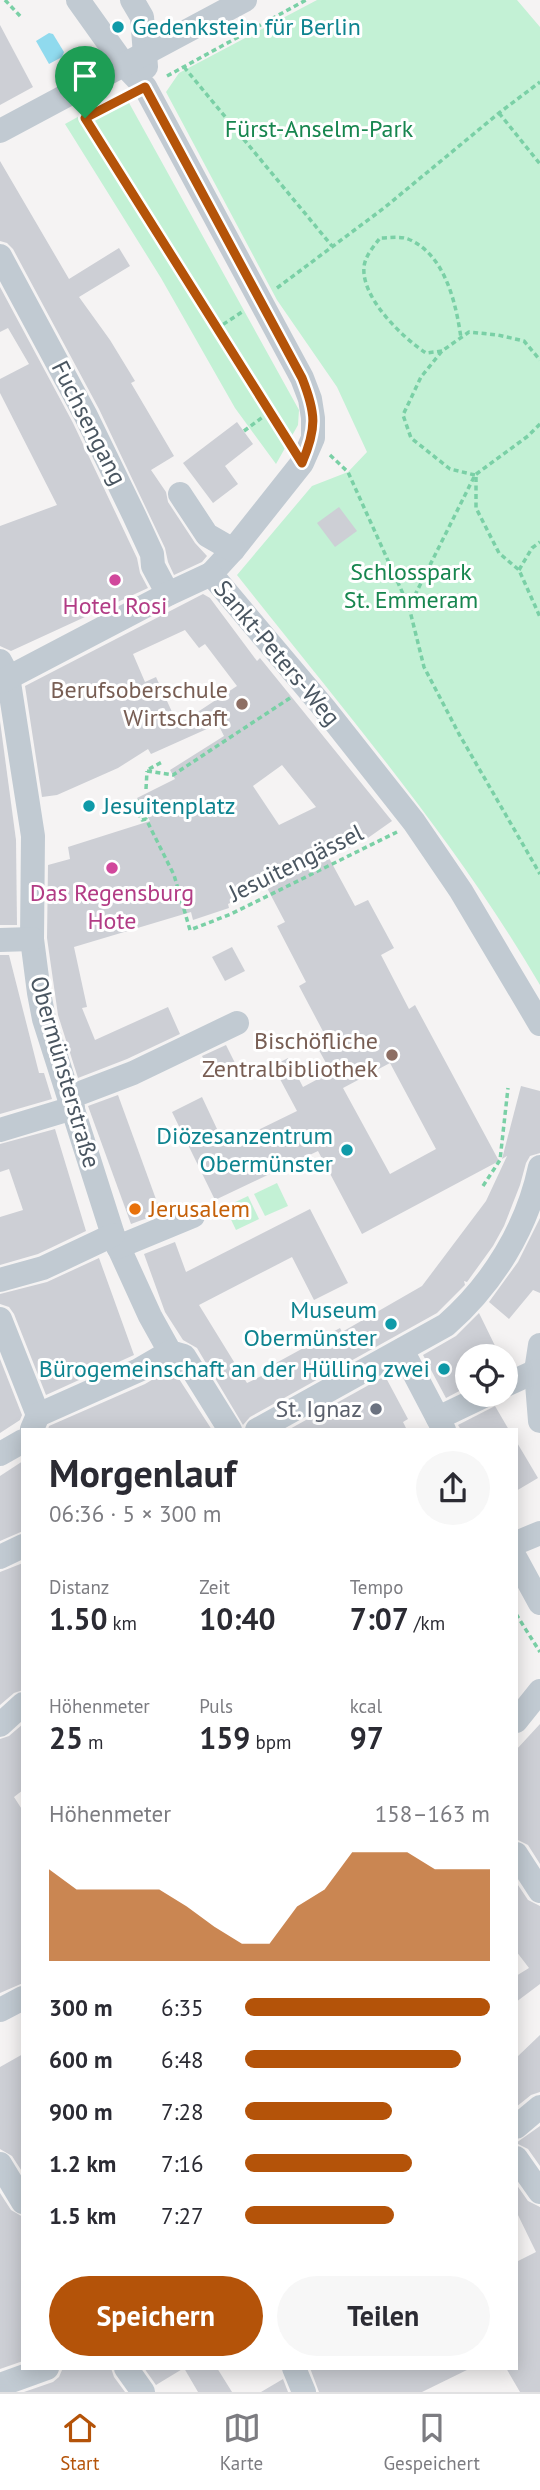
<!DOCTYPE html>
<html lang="de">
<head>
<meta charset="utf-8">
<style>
  body { margin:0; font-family:"PT Sans",sans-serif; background:#f7f7f7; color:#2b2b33; height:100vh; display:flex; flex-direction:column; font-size:26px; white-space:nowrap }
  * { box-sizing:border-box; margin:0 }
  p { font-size:23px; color:#7c7c81 }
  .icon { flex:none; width:38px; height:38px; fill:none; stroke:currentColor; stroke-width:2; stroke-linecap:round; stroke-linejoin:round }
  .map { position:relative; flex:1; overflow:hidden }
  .panel { position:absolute; left:21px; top:1428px; width:497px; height:942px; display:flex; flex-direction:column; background:#fff; border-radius:0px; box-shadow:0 4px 18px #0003 }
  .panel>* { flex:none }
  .fabs { position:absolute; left:455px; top:1344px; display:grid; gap:14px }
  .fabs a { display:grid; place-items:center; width:63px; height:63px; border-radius:50%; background:#fff; box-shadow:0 4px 18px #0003; font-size:35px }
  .pin { position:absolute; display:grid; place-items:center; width:60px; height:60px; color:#fff; margin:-72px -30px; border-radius:50% 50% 50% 0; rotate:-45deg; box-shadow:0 0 7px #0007 }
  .pin .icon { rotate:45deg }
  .round { display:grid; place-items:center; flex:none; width:74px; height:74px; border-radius:37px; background:#f7f7f7 }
  .summary { display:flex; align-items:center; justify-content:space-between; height:119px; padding:0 28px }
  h1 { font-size:38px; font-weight:700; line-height:52px }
  .metrics { display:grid; grid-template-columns:repeat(3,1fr); gap:10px; height:119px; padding:7px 28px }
  .metrics div { display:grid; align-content:center }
  .metrics b { font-size:30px; font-weight:700 }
  .metrics small { font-size:19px; font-weight:400 }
  .metrics p { font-size:19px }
  .chart { height:196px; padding:14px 28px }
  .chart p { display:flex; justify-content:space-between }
  .chart svg { width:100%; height:126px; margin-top:7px; fill:#b45309; opacity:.7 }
  .button { display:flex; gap:14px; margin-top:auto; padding:14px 28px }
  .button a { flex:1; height:80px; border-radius:42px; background:#b45309; color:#fff; font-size:28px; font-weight:700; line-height:80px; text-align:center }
  .button a+a { background:#f7f7f7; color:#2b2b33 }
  ul { padding:0 28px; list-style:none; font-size:23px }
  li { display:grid; grid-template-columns:112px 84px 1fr; align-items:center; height:52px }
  li i { height:18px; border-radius:9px; background:#b45309 }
  .dock { display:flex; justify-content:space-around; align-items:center; height:98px; border-top:2px solid #e1e1e2; background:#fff; font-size:19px; color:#7c7c81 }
  .dock a { display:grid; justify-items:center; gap:4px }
  .dock .on { color:#b45309 }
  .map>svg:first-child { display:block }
  .green { fill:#c3f1d5 }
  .water { fill:#90daee }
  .building { fill:#cdcfd5; fill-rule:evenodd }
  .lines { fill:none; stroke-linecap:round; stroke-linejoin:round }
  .path { stroke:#7ad0a6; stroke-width:3.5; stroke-dasharray:5 3.5; stroke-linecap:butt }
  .minor { stroke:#c1cad2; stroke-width:24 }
  .route-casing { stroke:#fff; stroke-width:14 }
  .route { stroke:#b45309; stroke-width:9 }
  .culture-dot { fill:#0f9aa8; stroke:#fff; stroke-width:2.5 }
  .hotel-dot { fill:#d1479c; stroke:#fff; stroke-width:2.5 }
  .education-dot { fill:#8d6e63; stroke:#fff; stroke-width:2.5 }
  .food-dot { fill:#e8710a; stroke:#fff; stroke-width:2.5 }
  .worship-dot { fill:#6b7280; stroke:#fff; stroke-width:2.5 }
  .labels { text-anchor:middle; stroke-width:6; stroke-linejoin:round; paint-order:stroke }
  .culture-label { font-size:24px; fill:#0d838f; stroke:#fff; text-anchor:end }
  .park-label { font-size:24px; fill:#17864f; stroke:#fff }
  .street-label { font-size:24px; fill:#4a5661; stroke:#fff }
  .hotel-label { font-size:24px; fill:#b23c85; stroke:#fff }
  .education-label { font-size:24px; fill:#785e54; stroke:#fff; text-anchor:end }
  .food-label { font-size:24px; fill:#c56008; stroke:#fff; text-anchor:start }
  .worship-label { font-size:24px; fill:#5b616d; stroke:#fff; text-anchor:end }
</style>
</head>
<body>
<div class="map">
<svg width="540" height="2392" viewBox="0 0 540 2392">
  <rect width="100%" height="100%" fill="#f5f3f3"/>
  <!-- green -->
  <g class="green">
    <path d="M 317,0 L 517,0 L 540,27 L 540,985 C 454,838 342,708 237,575 L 312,486 L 348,472 L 367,452 L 337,387 L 277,300 L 166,92 L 179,73 Z"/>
    <path d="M 123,92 L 299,410 L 298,425 L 276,464 L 235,408 L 161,278 L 65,124 Z"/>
    <path d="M 277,1183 L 288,1206 L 265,1216 L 254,1194 Z"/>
    <path d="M 248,1196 L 259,1219 L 236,1230 L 225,1207 Z"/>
  </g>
  <!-- water -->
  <path class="water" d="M 49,33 L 53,34 L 64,52 L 62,57 L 49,64 L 36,41 Z"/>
  <!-- building -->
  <g class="building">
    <path d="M 0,25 L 33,87 L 0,105 Z"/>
    <path d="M 0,161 L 69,279 L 119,248 L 130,266 L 79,297 L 110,340 L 135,381 L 131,383 L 174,456 L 151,470 L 166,492 L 168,502 L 195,543 L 207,556 L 202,562 L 174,575 L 168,562 L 165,548 L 99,409 L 13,249 L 7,243 L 0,241 Z"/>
    <path d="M 0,287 L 73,423 L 137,558 L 140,573 L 148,588 L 11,651 L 0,646 L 0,526 L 57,505 L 0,393 L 0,379 L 29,364 L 8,328 L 0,332 Z"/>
    <path d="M 237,422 L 253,444 L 225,466 L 238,484 L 213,503 L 183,463 Z"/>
    <path d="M 339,507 L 357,531 L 335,547 L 317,523 Z"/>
    <path d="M 203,594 L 210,598 L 257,661 L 260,658 L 392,821 L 365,840 L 329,858 L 355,906 L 368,900 L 394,948 L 381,955 L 409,1009 L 415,1005 L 499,1161 L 362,1234 L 318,1151 L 215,1200 L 172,1112 L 202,1097 L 225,1146 L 297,1111 L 273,1066 L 288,1058 L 303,1087 L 331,1072 L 315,1043 L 326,1037 L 299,986 L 306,982 L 277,926 L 285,922 L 266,886 L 228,904 L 229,908 L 193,920 L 191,912 L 74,947 L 87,1007 L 82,1008 L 95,1040 L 168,1007 L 180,1034 L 127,1059 L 78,1078 L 58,1015 L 47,938 L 48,865 L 70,859 L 68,847 L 150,821 L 137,798 L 175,779 L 170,770 L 224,736 L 218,724 L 151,754 L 148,749 L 118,768 L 57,795 L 42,797 L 25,686 ZM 185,630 L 199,648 L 205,644 L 237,686 L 178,725 L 156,677 L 145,682 L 133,654 ZM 282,765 L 316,807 L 279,825 L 253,786 ZM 390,1063 L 436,1149 L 390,1174 L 343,1088 Z"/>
    <path d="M 0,721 L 16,840 L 17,925 L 0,925 Z"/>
    <path d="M 232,947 L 245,971 L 225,981 L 212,957 Z"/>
    <path d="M 0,955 L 9,955 L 39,1073 L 44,1073 L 52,1099 L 0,1114 Z"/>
    <path d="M 226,1045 L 237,1067 L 214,1079 L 202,1056 Z"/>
    <path d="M 521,1086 L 540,1091 L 540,1153 L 530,1156 L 526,1163 L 520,1185 L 504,1226 L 493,1246 L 467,1282 L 464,1281 L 465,1285 L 437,1313 L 250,1417 L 243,1425 L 197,1348 L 183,1340 L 165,1312 L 144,1254 L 175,1242 L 186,1272 L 310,1209 L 348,1283 L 314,1300 L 292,1257 L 199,1305 L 247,1383 L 278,1368 L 276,1363 L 340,1328 L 342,1332 L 422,1286 L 486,1201 L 507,1156 L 502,1159 Z"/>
    <path d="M 118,1095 L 161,1213 L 131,1224 L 88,1106 Z"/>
    <path d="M 55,1129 L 86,1231 L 38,1254 L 0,1265 L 0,1217 L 23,1210 L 9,1169 L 0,1172 L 0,1144 Z"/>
    <path d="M 540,1218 L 540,1293 L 533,1290 L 509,1319 L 489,1302 L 518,1262 Z"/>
    <path d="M 99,1258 L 134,1355 L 46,1395 L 14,1314 L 9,1307 L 0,1304 L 0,1294 L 47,1282 Z"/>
    <path d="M 479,1313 L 500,1356 L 467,1356 L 467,1387 L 446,1398 L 423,1355 L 456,1336 Z"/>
    <path d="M 0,1359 L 22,1415 L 20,1420 L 0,1433 Z"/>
    <path d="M 172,1368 L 212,1430 L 48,1430 L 49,1426 L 145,1384 Z"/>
    <path d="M 385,1376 L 408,1419 L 403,1422 L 407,1430 L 288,1430 Z"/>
    <path d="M 495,1406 L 509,1430 L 461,1430 L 458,1425 Z"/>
    <path d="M 516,1441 L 538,1478 L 516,1491 Z"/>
    <path d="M 23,1461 L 23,1531 L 0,1541 L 0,1476 Z"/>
    <path d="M 23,1563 L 23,1690 L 14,1693 L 0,1705 L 0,1572 Z"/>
    <path d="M 23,1724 L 23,1790 L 14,1797 L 23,1811 L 23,1983 L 0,1993 L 0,1739 L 9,1736 Z"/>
    <path d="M 540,1724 L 540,1864 L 528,1845 L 516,1839 L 516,1750 Z"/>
    <path d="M 516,1882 L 528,1900 L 540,1906 L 540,1984 L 516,2002 L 516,1976 L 529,1968 L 516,1951 Z"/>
    <path d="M 540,2035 L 540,2092 L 531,2095 L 516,2107 L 516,2058 Z"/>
    <path d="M 23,2054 L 23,2173 L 12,2156 L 0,2149 L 0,2067 Z"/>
    <path d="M 540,2126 L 540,2166 L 528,2149 L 516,2143 Z"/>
    <path d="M 516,2184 L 528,2201 L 540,2207 L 540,2392 L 520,2392 L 506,2368 L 516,2368 L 516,2262 L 536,2252 L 516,2211 Z"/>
    <path d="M 0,2193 L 11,2210 L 23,2217 L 23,2361 L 0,2369 Z"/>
    <path d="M 69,2368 L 111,2368 L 114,2377 L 125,2392 L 24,2392 L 53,2382 L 59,2377 L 62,2370 Z"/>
    <path d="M 144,2368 L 217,2368 L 232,2392 L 198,2392 L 184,2368 L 156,2385 Z"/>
    <path d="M 310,2368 L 471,2368 L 422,2392 L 319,2392 Z"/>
    <path d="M 283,2379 L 288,2392 L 261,2392 Z"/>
  </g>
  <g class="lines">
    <!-- path -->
    <g class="path">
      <path d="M 5,0 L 21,17"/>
      <path d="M 184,67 L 332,246"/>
      <path d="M 167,76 L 306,0"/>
      <path d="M 126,97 L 85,118 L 289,440"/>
      <path d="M 499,113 L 540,164"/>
      <path d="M 277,288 L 384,208 L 499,113 L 540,82"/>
      <path d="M 216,329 L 242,312"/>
      <path d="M 442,351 L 426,353 C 403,338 361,298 364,267 C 365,256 374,246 380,238 C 388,238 401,236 408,239 C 445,254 456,303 461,338"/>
      <path d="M 540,424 L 528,436 L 475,475 L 409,607 L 424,667 L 459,734 L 540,874"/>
      <path d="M 244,431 L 271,411"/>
      <path d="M 330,455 L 348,472 L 409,607"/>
      <path d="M 475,475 L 450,469 L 411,438 L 403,415 L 421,377 L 442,351 L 469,332 L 498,335 L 524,341 L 540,360"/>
      <path d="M 476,477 L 476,508 L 499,553 L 519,570 L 540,617"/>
      <path d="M 519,570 L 532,548 L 540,542"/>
      <path d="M 149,769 L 164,761"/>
      <path d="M 147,771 L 173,775 L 290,698"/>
      <path d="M 146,789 L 147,771"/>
      <path d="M 139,801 L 133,803 L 142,820 L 146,819 L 174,875 L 190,930 L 231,914 L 397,832"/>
      <path d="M 483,1186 L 500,1160 L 508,1088"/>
      <path d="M 516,1614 L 540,1652"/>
    </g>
    <!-- minor -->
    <g class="minor">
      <path d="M 78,0 L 125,66 L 145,87 L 302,378 L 310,399 L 313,418 L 313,438 L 302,463 L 233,550 L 211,574 L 324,708 L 414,822 L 461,891 L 540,1024"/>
      <path d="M 132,0 L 142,17 L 146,67"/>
      <path d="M 0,131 L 245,0"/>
      <path d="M 0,256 L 86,416 L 134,515 L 152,554 L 153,566 L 168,594"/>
      <path d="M 180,494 L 207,535 L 233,550"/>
      <path d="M 0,661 L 8,676 L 33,836 L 32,939 L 39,993 L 44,1019 L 113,1235 L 150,1316 L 170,1352 L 184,1356 L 230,1430"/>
      <path d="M 0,682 L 168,594 L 211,574"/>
      <path d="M 0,940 L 32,939"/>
      <path d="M 70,1097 L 133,1073 L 237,1023"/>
      <path d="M 0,1130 L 73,1108"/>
      <path d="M 118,1247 L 193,1216"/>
      <path d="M 0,1280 L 43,1268 L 113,1235"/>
      <path d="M 0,1319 L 38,1415 L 32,1429"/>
      <path d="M 540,1345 L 536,1371 L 540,1421"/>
      <path d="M 402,1350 L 444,1430"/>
      <path d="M 506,1385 L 536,1371"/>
      <path d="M 38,1415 L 139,1370 L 170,1352"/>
      <path d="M 438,1418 L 486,1395"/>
      <path d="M 257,1430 L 446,1325 C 493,1284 527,1228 540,1167"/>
      <path d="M 0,1454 L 23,1441"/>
      <path d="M 516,1543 L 540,1533"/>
      <path d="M 0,1557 L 23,1546"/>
      <path d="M 516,1559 L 540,1603"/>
      <path d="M 516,1721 L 540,1691"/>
      <path d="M 0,1725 L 23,1704"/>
      <path d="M 516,1854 L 540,1891"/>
      <path d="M 0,2010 L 23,1998"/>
      <path d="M 516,2127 L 540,2107"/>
      <path d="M 516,2158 L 540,2192"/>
      <path d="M 0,2164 L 23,2202"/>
      <path d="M 126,2368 L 143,2392"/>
      <path d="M 294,2368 L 304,2392"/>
      <path d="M 0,2385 L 47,2368"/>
    </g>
  </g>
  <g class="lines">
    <!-- route casing -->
    <g class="route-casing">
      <path id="route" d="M 145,87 L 302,378 C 316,413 317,428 302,463 L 85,118 Z"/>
    </g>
    <!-- route -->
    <use href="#route" class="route"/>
  </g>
  <!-- markers -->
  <g class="culture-dot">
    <circle cx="118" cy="27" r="7"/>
    <circle cx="89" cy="806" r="7"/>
    <circle cx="347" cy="1150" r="7"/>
    <circle cx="391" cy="1324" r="7"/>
    <circle cx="444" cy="1369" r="7"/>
  </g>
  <g class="hotel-dot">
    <circle cx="115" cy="580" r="7"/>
    <circle cx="112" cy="868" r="7"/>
  </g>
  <g class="education-dot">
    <circle cx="242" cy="704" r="7"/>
    <circle cx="392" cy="1055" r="7"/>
  </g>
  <circle class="food-dot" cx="135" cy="1209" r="7"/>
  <circle class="worship-dot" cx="376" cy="1409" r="7"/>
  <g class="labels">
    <!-- culture labels -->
    <g class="culture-label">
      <text x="132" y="35" text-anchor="start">Gedenkstein für Berlin</text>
      <text x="103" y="814" text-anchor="start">Jesuitenplatz</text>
      <text x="333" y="1144">Diözesanzentrum<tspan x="333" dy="28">Obermünster</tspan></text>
      <text x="377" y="1318">Museum<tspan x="377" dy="28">Obermünster</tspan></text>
      <text x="430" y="1377">Bürogemeinschaft an der Hülling zwei</text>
    </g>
    <!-- park labels -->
    <g class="park-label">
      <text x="319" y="137">Fürst-Anselm-Park</text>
      <text x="411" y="580">Schlosspark<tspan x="411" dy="28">St. Emmeram</tspan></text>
    </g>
    <!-- street labels -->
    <g class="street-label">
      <text transform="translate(89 423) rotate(63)" y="8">Fuchsengang</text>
      <text transform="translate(277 653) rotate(50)" y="8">Sankt-Peters-Weg</text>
      <text transform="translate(296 863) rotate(-26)" y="8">Jesuitengässel</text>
      <text transform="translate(65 1072) rotate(74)" y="8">Obermünsterstraße</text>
    </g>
    <!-- hotel labels -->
    <g class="hotel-label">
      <text x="115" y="614">Hotel Rosi</text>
      <text x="112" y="901">Das Regensburg<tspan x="112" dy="28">Hote</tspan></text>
    </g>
    <!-- education labels -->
    <g class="education-label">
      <text x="228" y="698">Berufsoberschule<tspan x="228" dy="28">Wirtschaft</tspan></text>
      <text x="378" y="1049">Bischöfliche<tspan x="378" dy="28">Zentralbibliothek</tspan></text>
    </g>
    <!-- food labels -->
    <g class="food-label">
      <text x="149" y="1217">Jerusalem</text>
    </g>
    <!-- worship labels -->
    <g class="worship-label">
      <text x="362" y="1417">St. Ignaz</text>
    </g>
  </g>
</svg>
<div class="fabs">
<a><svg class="icon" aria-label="locate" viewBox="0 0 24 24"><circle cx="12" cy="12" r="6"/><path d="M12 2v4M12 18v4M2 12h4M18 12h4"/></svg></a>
</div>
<div class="pin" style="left:85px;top:118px;background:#1e9e55"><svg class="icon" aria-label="arrive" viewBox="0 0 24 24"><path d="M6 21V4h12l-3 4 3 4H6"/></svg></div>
<section class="panel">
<div class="summary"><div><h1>Morgenlauf</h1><p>06:36 · 5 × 300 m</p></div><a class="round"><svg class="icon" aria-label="share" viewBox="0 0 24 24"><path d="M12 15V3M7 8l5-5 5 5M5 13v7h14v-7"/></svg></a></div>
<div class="metrics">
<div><p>Distanz</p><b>1.50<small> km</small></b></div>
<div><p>Zeit</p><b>10:40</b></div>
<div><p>Tempo</p><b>7:07<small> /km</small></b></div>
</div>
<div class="metrics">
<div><p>Höhenmeter</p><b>25<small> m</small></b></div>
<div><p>Puls</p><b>159<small> bpm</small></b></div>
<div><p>kcal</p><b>97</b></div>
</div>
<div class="chart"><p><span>Höhenmeter</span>158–163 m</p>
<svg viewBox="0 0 160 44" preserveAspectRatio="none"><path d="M0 44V12L10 19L20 19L30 19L40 19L50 25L60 32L70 38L80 38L90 25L100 19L110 6L120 6L130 6L140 12L150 12L160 12V44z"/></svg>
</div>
<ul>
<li><b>300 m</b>6:35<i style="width:100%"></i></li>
<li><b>600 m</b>6:48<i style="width:88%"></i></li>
<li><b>900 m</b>7:28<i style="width:60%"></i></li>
<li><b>1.2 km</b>7:16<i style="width:68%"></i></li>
<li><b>1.5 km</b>7:27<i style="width:61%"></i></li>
</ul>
<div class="button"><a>Speichern</a><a>Teilen</a></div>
</section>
</div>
<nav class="dock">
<a class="on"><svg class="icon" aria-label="home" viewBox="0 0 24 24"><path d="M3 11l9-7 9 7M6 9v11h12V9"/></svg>Start</a>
<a><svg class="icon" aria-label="map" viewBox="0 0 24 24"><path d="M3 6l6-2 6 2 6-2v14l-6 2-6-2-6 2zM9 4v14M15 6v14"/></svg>Karte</a>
<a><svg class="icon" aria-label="saved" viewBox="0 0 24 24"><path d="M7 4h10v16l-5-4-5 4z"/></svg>Gespeichert</a>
</nav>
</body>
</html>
